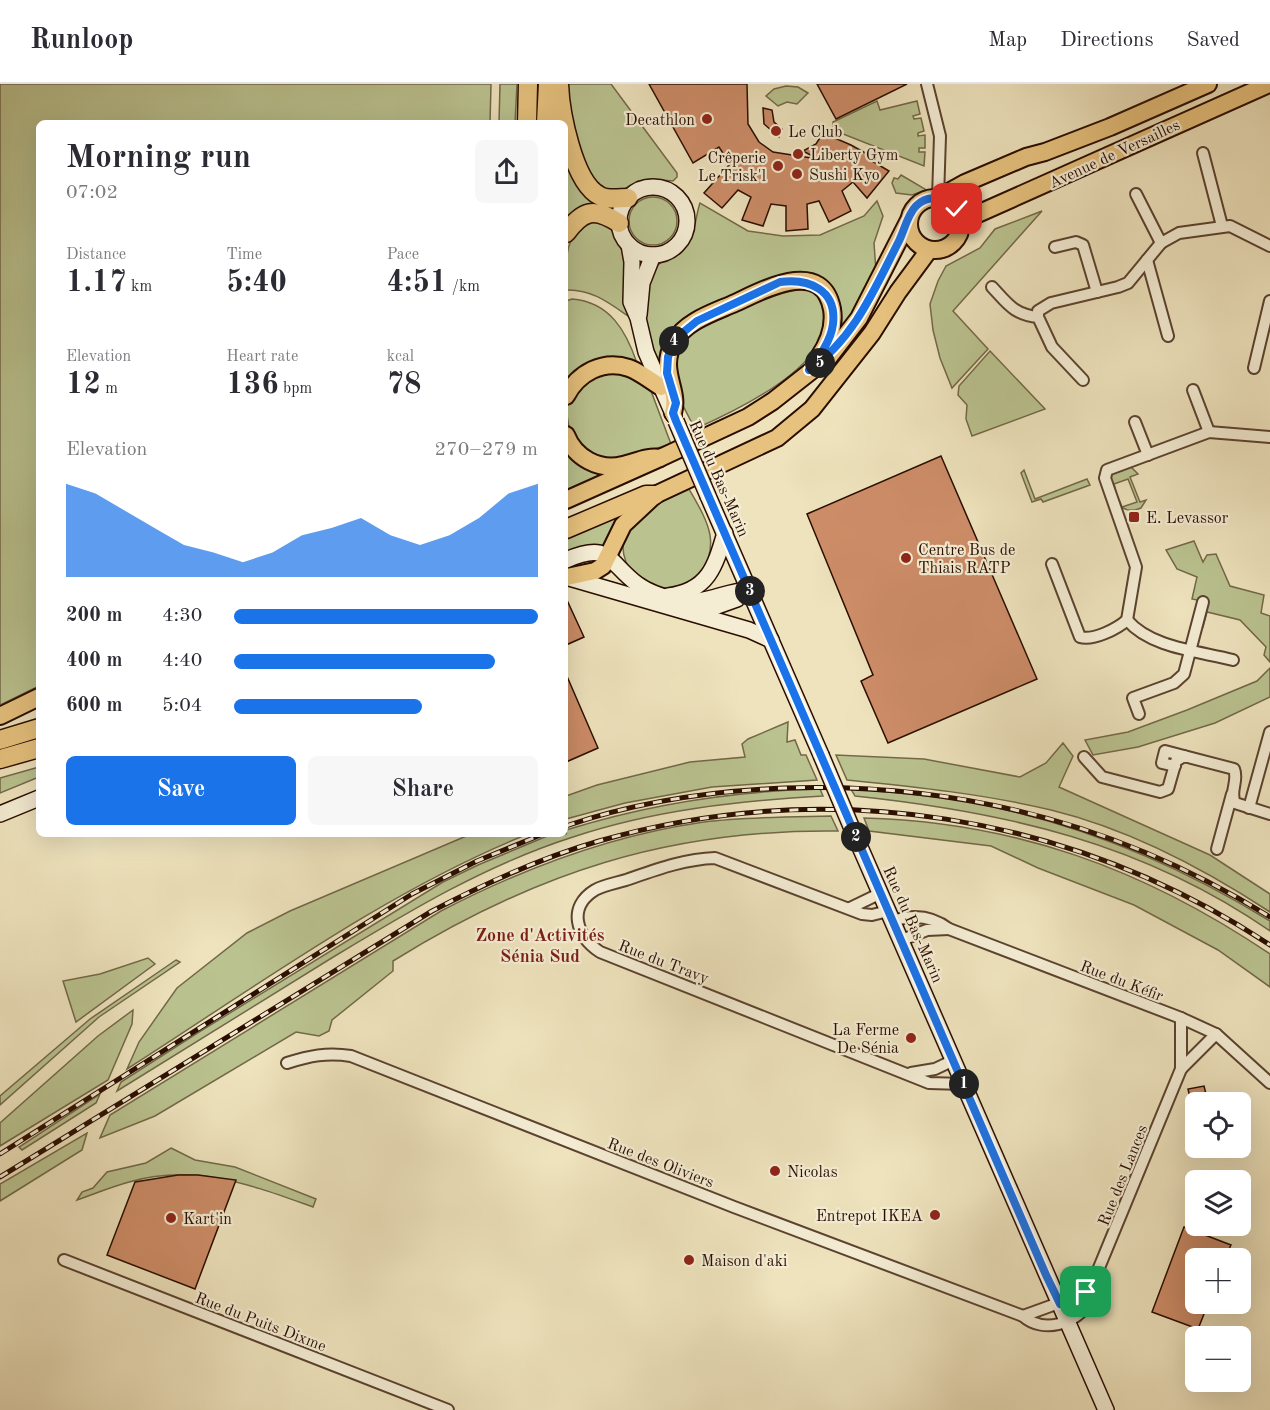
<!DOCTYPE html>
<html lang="en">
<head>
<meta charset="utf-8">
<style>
  body { margin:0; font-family:"Old Standard TT",serif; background:#f7f7f7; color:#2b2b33; height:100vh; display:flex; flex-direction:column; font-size:22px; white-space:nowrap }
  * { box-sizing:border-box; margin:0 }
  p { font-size:20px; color:#7c7c81 }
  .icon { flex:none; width:33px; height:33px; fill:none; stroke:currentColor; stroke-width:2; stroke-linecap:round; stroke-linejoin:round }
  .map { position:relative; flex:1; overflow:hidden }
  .sheet { position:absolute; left:36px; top:36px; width:532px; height:717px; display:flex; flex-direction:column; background:#fff; border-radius:9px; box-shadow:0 6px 24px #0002 }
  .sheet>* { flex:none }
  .tools { position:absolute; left:1185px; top:1008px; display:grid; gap:12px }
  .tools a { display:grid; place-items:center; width:66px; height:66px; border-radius:9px; background:#fff; box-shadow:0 6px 24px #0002; font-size:30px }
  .pin { position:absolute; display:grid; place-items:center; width:51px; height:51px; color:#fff; margin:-26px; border-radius:12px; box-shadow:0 3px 9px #0006 }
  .km { position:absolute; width:30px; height:30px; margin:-15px; border-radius:50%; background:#222; color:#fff; font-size:16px; line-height:30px; text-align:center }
  .round { display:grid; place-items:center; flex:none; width:63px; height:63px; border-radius:9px; background:#f7f7f7 }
  .headline { display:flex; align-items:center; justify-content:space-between; height:102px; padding:0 30px }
  h1 { font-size:33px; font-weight:700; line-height:45px }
  .figures { display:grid; grid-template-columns:repeat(3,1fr); gap:9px; height:102px; padding:6px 30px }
  .figures div { display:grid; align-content:center }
  .figures b { font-size:30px; font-weight:700 }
  .figures small { font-size:16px; font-weight:400 }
  .figures p { font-size:16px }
  .chart { height:168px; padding:12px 30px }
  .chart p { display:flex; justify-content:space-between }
  .chart svg { width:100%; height:108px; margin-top:6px; fill:#1a73e8; opacity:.7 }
  .button { display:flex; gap:12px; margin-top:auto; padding:12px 30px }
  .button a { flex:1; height:69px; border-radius:9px; background:#1a73e8; color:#fff; font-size:24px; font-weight:700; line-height:69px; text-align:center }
  .button a+a { background:#f7f7f7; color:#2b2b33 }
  ul { padding:0 30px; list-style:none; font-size:20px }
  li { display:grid; grid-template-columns:96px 72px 1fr; align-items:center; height:45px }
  li i { height:15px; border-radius:8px; background:#1a73e8 }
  header { display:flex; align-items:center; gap:36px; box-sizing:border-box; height:84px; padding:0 30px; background:#fff; border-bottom:2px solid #e1e1e2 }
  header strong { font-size:28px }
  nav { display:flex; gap:33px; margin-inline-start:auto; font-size:21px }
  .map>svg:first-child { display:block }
  .green { fill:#bac390; stroke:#726848; stroke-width:1.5 }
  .building { fill:#cd8d68; stroke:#2a0d00; stroke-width:1.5 }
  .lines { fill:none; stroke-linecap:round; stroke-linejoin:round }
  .minor-casing { stroke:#5b422f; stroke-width:14 }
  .secondary-casing { stroke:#2a0d00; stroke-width:18 }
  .primary-casing { stroke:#2a0d00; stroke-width:20 }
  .trunk-casing { stroke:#2a0d00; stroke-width:20 }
  .motorway-casing { stroke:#2a0d00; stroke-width:21 }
  .minor { stroke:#f4edd4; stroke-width:10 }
  .secondary { stroke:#f4edd4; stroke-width:15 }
  .primary { stroke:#e7c27e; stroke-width:16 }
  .trunk { stroke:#e7c27e; stroke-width:16 }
  .motorway { stroke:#e7c27e; stroke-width:18 }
  .rail-casing { stroke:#2a0d00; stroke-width:5 }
  .rail { stroke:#f4edd4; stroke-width:3; stroke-dasharray:9; stroke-linecap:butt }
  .secondary-bridge-casing { stroke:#2a0d00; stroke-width:18; stroke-linecap:butt }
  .secondary-bridge { stroke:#f4edd4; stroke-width:15 }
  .route-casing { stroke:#fff; stroke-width:12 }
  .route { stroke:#1a73e8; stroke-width:8 }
  .poi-dot { fill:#8f2418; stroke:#f4edd4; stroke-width:2 }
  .labels { text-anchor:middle; stroke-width:4.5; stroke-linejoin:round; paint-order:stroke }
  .poi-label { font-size:16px; fill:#2a0d00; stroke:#f4edd4; text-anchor:start }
  .street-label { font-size:16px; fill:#2a0d00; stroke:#f4edd4 }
  .neighbourhood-label { font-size:18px; font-weight:bold; fill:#7a1f14; stroke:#f4edd4 }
</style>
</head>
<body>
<header>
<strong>Runloop</strong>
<nav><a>Map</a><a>Directions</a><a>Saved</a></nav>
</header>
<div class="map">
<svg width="1270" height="1326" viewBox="0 0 1270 1326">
  <rect width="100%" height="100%" fill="#eee3bd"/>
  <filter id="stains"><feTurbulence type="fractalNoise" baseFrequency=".00333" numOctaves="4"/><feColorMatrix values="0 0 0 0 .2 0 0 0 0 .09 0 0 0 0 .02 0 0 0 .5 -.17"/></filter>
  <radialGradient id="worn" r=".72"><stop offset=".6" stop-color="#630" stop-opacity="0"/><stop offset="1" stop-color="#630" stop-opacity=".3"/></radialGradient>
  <!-- green -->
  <g class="green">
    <path d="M 0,0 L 491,0 L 490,39 L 39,39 L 39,602 L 0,621 Z"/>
    <path d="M 500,0 L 517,0 L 515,39 L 499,39 Z"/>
    <path d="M 564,0 L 611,0 L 677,89 L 677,93 L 673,97 L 651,95 L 638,97 L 620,108 L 608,108 L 591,99 L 583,84 Z"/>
    <path d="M 786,2 L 798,3 L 808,9 L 797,20 L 787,18 L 778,22 L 766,12 L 774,5 Z"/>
    <path d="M 877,17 L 880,26 L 917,17 L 920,30 L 913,32 L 914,35 L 921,34 L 924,47 L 918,49 L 918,52 L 925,51 L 925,64 L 919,64 L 919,68 L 925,68 L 924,82 L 833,46 L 833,38 Z"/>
    <path d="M 566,65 L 602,121 L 566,139 Z"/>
    <path d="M 901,91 L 925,105 L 926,106 L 912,111 L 896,109 L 892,99 L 894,94 L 898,95 Z"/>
    <circle cx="653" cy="137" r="24"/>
    <path d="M 877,117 L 883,132 L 874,159 L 876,187 L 841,250 L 816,195 L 722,217 L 660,279 C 646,252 643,236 648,207 C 650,198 652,187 658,181 C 669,171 682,168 690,154 C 696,145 696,130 700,119 L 748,147 L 783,152 L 820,151 L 864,132 Z"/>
    <path d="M 1042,127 L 953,227 L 988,265 L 952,304 L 940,274 L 933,246 L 930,220 L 938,197 L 946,182 L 980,164 L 995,145 Z"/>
    <path d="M 604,135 L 613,138 L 620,157 L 625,163 L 625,215 L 628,232 C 608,218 591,205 566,206 C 566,171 562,144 604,135 Z"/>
    <path d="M 787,203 L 811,204 C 868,266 740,325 695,345 L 674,304 L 677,264 L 690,248 Z"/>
    <path d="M 572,215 C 610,218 626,247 637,279 L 566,300 L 566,217 Z"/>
    <path d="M 990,267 L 1045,325 L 972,352 L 966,335 L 967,321 L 958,311 L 959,302 Z"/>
    <path d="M 605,286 L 636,292 L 651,307 L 671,360 L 617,376 L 589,370 L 570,349 L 566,325 L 570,310 Z"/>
    <path d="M 566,364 L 606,389 L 607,393 L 566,409 Z"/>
    <path d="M 1131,383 L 1138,390 L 1130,393 L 1140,418 L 1146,416 L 1141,424 C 1130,429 1122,426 1116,417 L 1119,416 L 1122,423 L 1137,418 L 1128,395 L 1114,400 L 1116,408 L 1113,409 L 1109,398 L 1112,389 Z"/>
    <path d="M 1024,386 L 1035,415 L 1087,395 L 1090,401 L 1043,418 L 1041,415 L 1032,418 L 1021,389 Z"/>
    <path d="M 689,405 C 697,419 707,435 710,451 C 715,483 689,513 656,503 C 645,500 630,488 626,478 C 610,438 660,417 689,405 Z"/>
    <path d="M 617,433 L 619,437 L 605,464 L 592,461 L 566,470 L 566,455 Z"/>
    <path d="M 1194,457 L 1203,478 L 1207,471 L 1216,470 L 1230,502 L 1264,511 L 1261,529 L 1270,532 L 1270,578 L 1264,571 L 1266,563 L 1240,536 L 1207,528 L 1203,543 L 1201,542 L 1207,518 L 1192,515 L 1197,493 L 1177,485 L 1166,466 Z"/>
    <path d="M 1270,584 L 1270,613 L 1215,639 L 1138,663 L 1093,671 L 1085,656 L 1128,648 L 1187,626 L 1257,597 Z"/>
    <path d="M 788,638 L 787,658 L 795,656 L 801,671 L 806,671 L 817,696 L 712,703 L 625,719 L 566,735 L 566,712 L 597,701 L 690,678 L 745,673 L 742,660 L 748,655 Z"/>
    <path d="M 1063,659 L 1073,672 L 1059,703 L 1210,771 L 1270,810 L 1270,828 C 1203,784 1129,745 1051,726 C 984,710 916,703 847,696 L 836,671 L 924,675 L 1020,693 L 1046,679 Z"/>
    <path d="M 39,683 L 39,693 L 0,709 L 0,694 Z"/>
    <path d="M 820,705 L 823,712 C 738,717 654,726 573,753 C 485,781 408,828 330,875 C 259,919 188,963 117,1007 L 121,998 L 199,948 L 443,798 L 478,781 L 552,750 L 566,750 L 566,746 C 649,720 733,707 820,705 Z"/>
    <path d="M 851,705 C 891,708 930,711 970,718 C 1079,739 1176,779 1270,837 L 1270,847 C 1143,759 1006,728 855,712 Z"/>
    <path d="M 831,732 L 838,747 C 669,745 535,789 393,877 L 393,887 L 332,936 L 329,947 L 319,952 L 296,948 L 155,1032 L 100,1054 L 110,1031 L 441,827 C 522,785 612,751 704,738 C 745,733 789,733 831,732 Z"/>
    <path d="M 864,734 C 1016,738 1144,785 1270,870 L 1270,903 L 1218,866 L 1134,821 L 1038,784 L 991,762 L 869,747 Z"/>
    <path d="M 471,750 L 528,750 C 388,806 254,904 127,985 L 139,958 L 177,904 L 247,849 L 290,827 Z"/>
    <path d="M 148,874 L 155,880 L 76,938 L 63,897 L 100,890 Z"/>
    <path d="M 176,876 L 180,878 L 99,933 L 0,1021 L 0,1012 L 90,935 Z"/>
    <path d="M 133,926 L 132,940 L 108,996 L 0,1062 L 0,1039 L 98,952 Z"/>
    <path d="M 100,1010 L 96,1019 L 22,1066 L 19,1063 Z"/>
    <path d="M 87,1049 L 82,1066 L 0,1117 L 0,1100 Z"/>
    <path d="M 171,1064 L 195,1076 L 235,1083 L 316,1115 L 313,1123 C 251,1101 196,1079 129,1098 C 111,1103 94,1110 77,1116 L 82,1108 L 93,1104 L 107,1088 L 146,1079 Z"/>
  </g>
  <!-- building -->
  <g class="building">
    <path d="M 649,0 L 747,0 L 748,40 L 759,58 L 773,68 L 818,75 L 803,67 L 816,60 L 823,49 L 851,61 L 869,71 L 867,74 L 889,87 L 867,114 L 853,98 L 842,107 L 851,127 L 829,138 L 819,117 L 807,120 L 808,145 L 786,147 L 786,122 L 771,120 L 763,142 L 742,136 L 751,113 L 738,106 L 722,124 L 704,109 L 730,80 L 719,63 L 693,79 Z"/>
    <path d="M 817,0 L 907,0 L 836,35 Z"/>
    <path d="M 763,24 L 772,26 L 774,38 L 782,45 L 779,53 L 764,40 Z"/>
    <path d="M 941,372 L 1037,595 L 888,659 L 861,597 L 873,591 L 807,430 Z"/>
    <path d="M 566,514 L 584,553 L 566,561 Z"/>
    <path d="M 566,590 L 598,664 L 566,678 Z"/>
    <path d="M 1204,1002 L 1208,1018 L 1191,1018 L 1188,1005 Z"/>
    <path d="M 178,1091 L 198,1091 L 236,1096 L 195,1205 L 107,1171 L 135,1098 Z"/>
    <path d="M 1184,1143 L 1231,1161 L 1225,1174 L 1196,1174 L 1196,1220 L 1208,1220 L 1198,1245 L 1152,1228 Z"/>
  </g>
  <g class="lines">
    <!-- minor casing -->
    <g class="minor-casing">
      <g id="minor">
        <path d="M 927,0 L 940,52 L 938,114"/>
        <path d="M 1203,69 L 1222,142"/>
        <path d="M 1136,110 L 1161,159"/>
        <path d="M 1055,163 L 1076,158 L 1083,161 L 1097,208"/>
        <path d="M 1147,176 L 1168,252"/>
        <path d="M 992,203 C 1007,219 1014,231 1038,233 L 1052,263 L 1083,296"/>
        <path d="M 1038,233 L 1038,227 L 1051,219 L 1118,203 L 1128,199 L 1161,159 L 1179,149 L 1230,142 L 1270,162"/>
        <path d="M 1254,284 L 1270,217"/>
        <path d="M 1193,306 L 1209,348"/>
        <path d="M 1135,338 L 1148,371"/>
        <path d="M 1052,480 L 1080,553 C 1093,557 1117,545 1127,536 L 1136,483 L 1105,394 L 1107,386 L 1209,348 L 1270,353"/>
        <path d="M 1127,536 C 1151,564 1198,567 1233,576"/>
        <path d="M 1139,630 L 1133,614 L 1174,599 L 1184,590 L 1203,518"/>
        <path d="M 1084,673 L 1102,693 L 1160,708 L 1168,705 L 1176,677 L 1184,672 L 1234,685 C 1239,697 1229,707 1235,719 L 1270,730"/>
        <path d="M 1175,682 L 1162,679 L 1165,667 L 1184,672"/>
        <path d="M 1249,724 L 1270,648"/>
        <path d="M 1217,765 L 1232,710"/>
        <path d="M 850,824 L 881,809"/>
        <path d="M 888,827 L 872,831 L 862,830 L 715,774 C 684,775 655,786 626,796 C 616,799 604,801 595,806 C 567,823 576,852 600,868 L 929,999 L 964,1000"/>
        <path d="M 893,837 C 913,830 932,832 949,845 L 1181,934 L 1216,950 L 1270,999"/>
        <path d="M 902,856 L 927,846 L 949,845"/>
        <path d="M 287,979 C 309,972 327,968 351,972 L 734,1123 L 1023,1232 C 1043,1250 1077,1240 1089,1218 L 1089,1208 L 1181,985 L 1181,934"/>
        <path d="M 1181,985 L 1216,950"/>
        <path d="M 911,989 L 935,985 L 954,976"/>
        <path d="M 64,1176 L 448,1326"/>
        <path d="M 1023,1232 L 1089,1208"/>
      </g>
    </g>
    <!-- secondary casing -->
    <g class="secondary-casing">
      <g id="secondary">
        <circle cx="653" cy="137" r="34"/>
        <path d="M 629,161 L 632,178 L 631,218 L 638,234 L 646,268 L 674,332"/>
        <path d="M 639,231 L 642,199 L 653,171"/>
        <path d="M 708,412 L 821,671"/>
        <path d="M 566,476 C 610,457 607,477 637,500 C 649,509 666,514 680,517 C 703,521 726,507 749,506"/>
        <path d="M 566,493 L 749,546 L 771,556"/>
        <path d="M 668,512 C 708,507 715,483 725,449"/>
        <path d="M 695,530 L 737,515"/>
        <path d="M 0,730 L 39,714"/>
        <path d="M 853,747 L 1106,1326"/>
      </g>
    </g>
    <!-- primary casing -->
    <g class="primary-casing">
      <g id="primary">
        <circle cx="935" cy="140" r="26"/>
        <path d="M 938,114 L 965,99 L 1026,73 L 1045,68 L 1110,43 L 1208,0"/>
        <path d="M 961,143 L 973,132 L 1269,0"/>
        <path d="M 566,312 C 578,289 603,275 629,284 C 640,288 651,297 661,303"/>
        <path d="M 673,329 C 680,305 658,287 674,258 C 685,237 715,228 735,219 C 763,206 822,173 832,225 C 835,243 829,258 819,273"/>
        <path d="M 566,351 C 575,374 599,387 623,381 C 636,378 647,372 660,374 L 748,333 L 773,317 L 829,273 L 859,234 L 908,138"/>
        <path d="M 567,493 L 595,487 L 603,482 L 623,441 L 655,411 L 777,354 L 812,325 L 872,249 L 898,208 L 929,166"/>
      </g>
    </g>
    <!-- trunk casing -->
    <g class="trunk-casing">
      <g id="trunk">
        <path d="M 566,416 L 660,374"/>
        <path d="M 0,632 L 39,613"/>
      </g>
    </g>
    <!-- motorway casing -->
    <g class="motorway-casing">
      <g id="motorway">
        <path d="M 559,0 C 560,27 573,99 600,112 C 607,116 619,114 628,114"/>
        <path d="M 527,39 L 528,0"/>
        <path d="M 546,39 L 548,0"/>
        <path d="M 566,149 C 583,126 594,123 619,139"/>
        <path d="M 566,445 L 646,411 L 655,411"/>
        <path d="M 0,656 L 39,644"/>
        <path d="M 0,675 L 39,664"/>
      </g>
    </g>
    <!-- minor -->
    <use href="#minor" class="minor"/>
    <!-- secondary -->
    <use href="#secondary" class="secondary"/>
    <!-- primary -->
    <use href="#primary" class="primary"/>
    <!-- trunk -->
    <use href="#trunk" class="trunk"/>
    <!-- motorway -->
    <use href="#motorway" class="motorway"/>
    <!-- rail casing -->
    <g class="rail-casing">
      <g id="rail">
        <path d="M 566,742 C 636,718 710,707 785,704 C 960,698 1120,740 1270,833"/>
        <path d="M 0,1070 L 412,810 L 477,777 L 543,750"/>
        <path d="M 0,1093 L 432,827 C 486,799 540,774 599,757 C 829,691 1071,730 1270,861"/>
      </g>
    </g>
    <!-- rail -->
    <use href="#rail" class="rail"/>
    <!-- secondary-bridge casing -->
    <g class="secondary-bridge-casing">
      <g id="secondary-bridge">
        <path d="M 676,337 L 708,412"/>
        <path d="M 821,671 L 853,747"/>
      </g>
    </g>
    <!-- secondary-bridge -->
    <use href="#secondary-bridge" class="secondary-bridge"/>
  </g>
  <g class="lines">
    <!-- route casing -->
    <g class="route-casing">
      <path id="route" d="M 957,125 C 945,114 929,109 916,122 C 907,131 904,148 898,159 C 874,206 854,255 809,286 C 819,273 831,257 833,240 C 837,206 809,194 780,198 L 697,237 L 675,255 L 668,273 L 667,289 L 676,319 L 673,329 L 676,337 L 1046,1191 L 1060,1220 L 1086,1208"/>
    </g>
    <!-- route -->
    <use href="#route" class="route"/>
  </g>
  <!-- markers -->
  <g class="poi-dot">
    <circle cx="707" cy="35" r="6"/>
    <circle cx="776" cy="47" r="6"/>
    <circle cx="798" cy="70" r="6"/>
    <circle cx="778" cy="82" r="6"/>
    <circle cx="797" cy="90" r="6"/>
    <rect x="1128" y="427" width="12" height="12" rx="3"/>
    <circle cx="906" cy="474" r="6"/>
    <circle cx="911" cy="954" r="6"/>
    <circle cx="775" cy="1087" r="6"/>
    <circle cx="935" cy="1131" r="6"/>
    <circle cx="171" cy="1134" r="6"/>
    <circle cx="689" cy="1176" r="6"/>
  </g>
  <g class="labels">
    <!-- poi labels -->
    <g class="poi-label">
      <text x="695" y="41" text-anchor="end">Decathlon</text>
      <text x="788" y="53">Le Club</text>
      <text x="810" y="76">Liberty Gym</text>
      <text x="766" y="79" text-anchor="end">Crêperie<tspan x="766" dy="18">Le Trisk'l</tspan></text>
      <text x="809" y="96">Sushi Kyo</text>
      <text x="1146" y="439">E. Levassor</text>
      <text x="918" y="471">Centre Bus de<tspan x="918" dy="18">Thiais RATP</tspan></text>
      <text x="899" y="951" text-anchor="end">La Ferme<tspan x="899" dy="18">De Sénia</tspan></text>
      <text x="787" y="1093">Nicolas</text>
      <text x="923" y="1137" text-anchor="end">Entrepot IKEA</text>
      <text x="183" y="1140">Kart'in</text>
      <text x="701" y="1182">Maison d'aki</text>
    </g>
    <!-- street labels -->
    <g class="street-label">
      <text transform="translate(1114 69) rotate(-25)" y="6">Avenue de Versailles</text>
      <text transform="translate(720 394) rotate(66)" y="6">Rue du Bas-Marin</text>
      <text transform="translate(914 840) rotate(66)" y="6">Rue du Bas-Marin</text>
      <text transform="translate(664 877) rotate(21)" y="6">Rue du Travy</text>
      <text transform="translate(1122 896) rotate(21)" y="6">Rue du Kéfir</text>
      <text transform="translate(661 1078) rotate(21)" y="6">Rue des Oliviers</text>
      <text transform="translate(1122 1091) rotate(-68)" y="6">Rue des Lances</text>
      <text transform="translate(261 1237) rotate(21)" y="6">Rue du Puits Dixme</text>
    </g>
    <!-- neighbourhood labels -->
    <g class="neighbourhood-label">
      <text x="540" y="857">Zone d'Activités<tspan x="540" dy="21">Sénia Sud</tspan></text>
    </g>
  </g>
  <rect width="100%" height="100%" filter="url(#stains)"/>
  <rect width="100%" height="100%" fill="url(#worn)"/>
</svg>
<div class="tools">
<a><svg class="icon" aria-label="locate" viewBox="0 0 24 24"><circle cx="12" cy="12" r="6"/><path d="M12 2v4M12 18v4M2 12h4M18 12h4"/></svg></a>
<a><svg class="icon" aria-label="layers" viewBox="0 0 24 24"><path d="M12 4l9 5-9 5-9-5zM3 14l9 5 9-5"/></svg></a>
<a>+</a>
<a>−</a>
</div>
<div class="pin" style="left:1086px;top:1208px;background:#1e9e55"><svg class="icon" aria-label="arrive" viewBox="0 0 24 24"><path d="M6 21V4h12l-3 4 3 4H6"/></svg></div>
<div class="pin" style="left:957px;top:125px;background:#d93025"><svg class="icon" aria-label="check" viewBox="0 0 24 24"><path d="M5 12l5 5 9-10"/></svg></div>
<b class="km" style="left:964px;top:1000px">1</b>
<b class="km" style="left:856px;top:753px">2</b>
<b class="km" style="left:750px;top:507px">3</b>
<b class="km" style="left:674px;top:257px">4</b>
<b class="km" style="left:820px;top:279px">5</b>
<section class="sheet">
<div class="headline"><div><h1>Morning run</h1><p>07:02</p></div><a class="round"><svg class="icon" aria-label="share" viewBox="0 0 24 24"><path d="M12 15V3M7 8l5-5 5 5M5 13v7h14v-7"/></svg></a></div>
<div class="figures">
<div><p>Distance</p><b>1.17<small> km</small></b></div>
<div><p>Time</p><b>5:40</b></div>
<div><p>Pace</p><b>4:51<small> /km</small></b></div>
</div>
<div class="figures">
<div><p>Elevation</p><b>12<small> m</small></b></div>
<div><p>Heart rate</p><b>136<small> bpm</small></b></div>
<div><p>kcal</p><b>78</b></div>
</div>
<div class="chart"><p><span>Elevation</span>270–279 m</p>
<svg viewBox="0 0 160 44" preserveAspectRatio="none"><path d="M0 44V6L10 10L20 17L30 24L40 31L50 34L60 38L70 34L80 27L90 24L100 20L110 27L120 31L130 27L140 20L150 10L160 6V44z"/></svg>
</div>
<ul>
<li><b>200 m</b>4:30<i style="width:100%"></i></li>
<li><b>400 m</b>4:40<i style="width:86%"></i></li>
<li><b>600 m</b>5:04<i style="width:62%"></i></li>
</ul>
<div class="button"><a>Save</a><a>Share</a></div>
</section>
</div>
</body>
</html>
